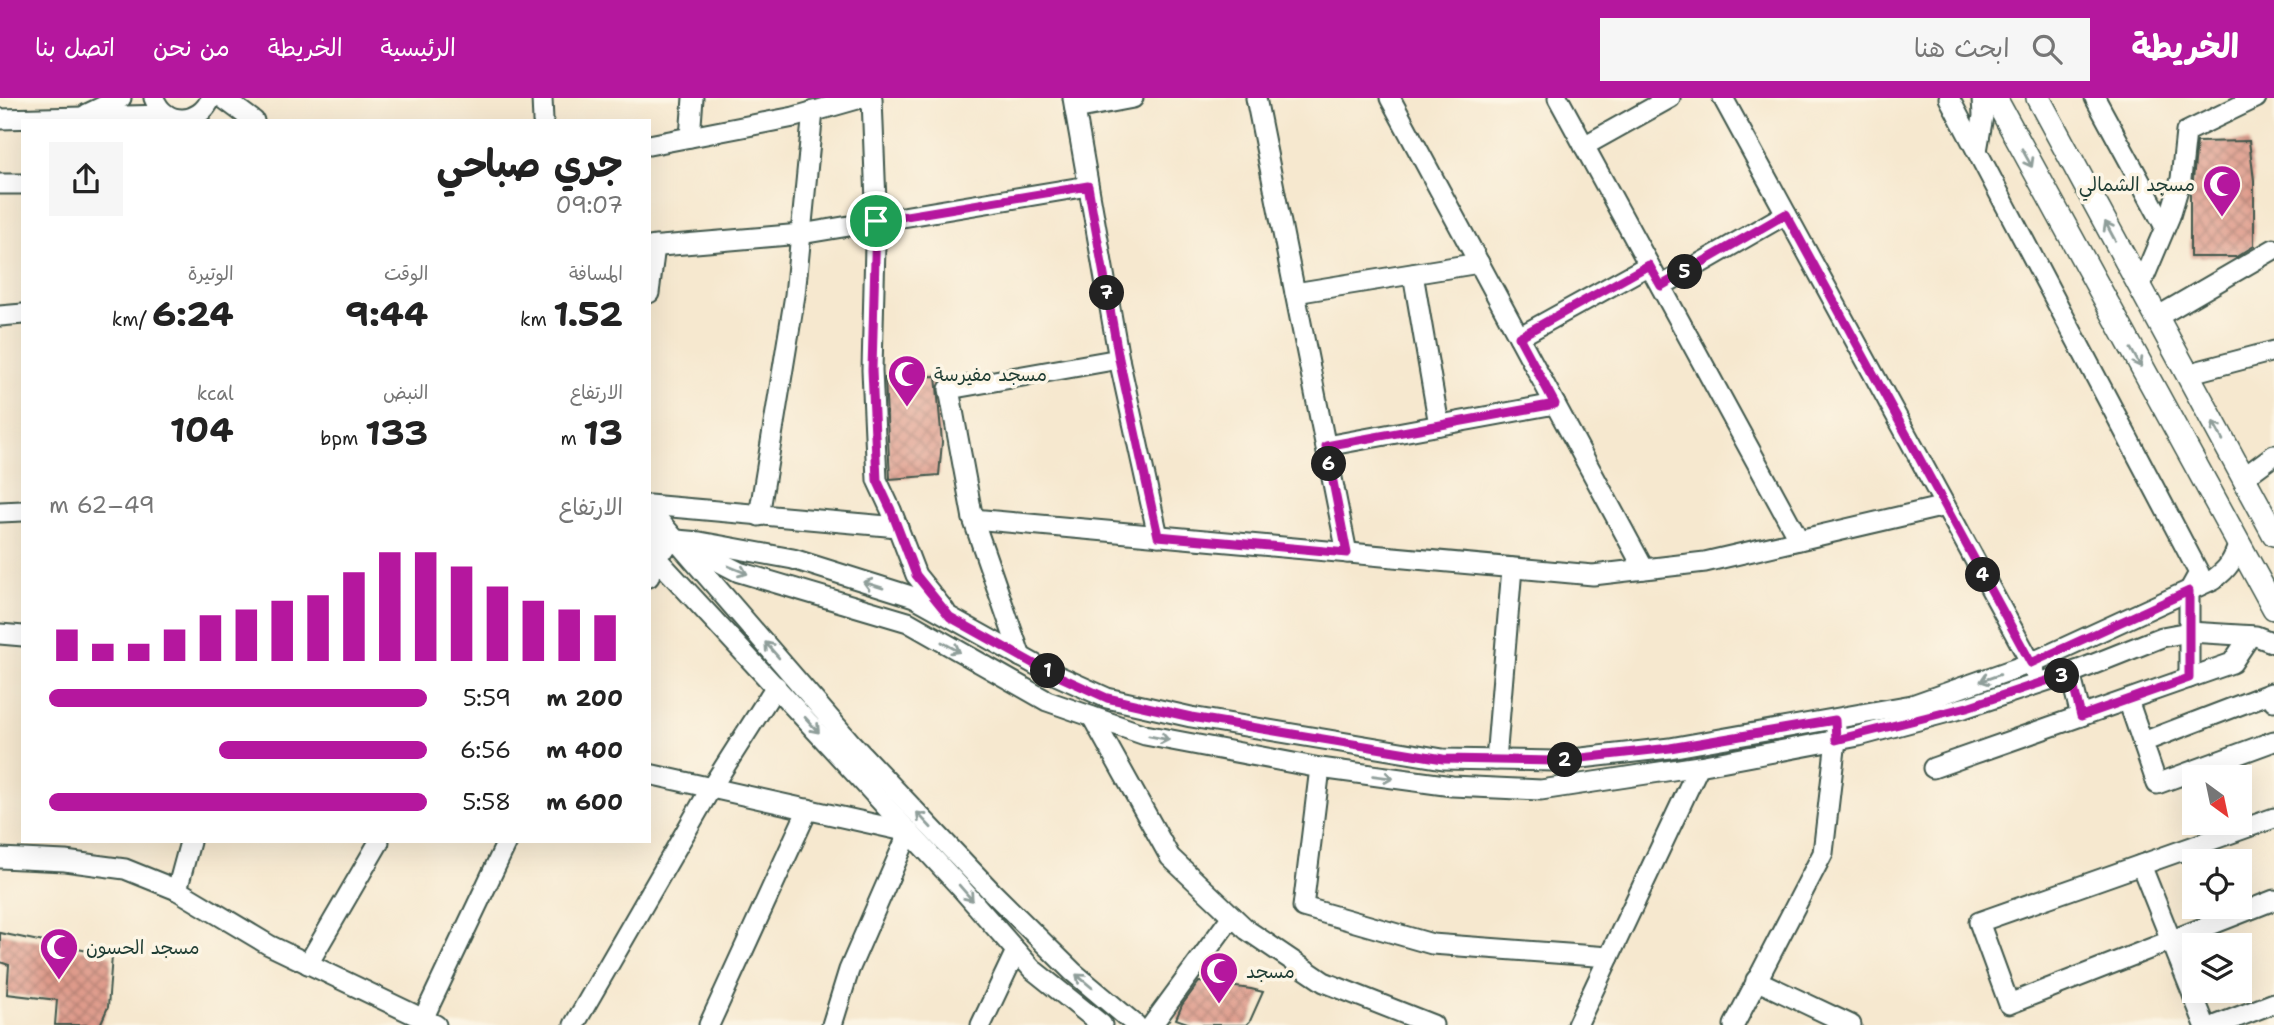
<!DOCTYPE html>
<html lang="ar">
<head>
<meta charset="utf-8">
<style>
  body { margin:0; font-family:"Shantell Sans","Playpen Sans Arabic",sans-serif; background:#f6f6f6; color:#222; direction:rtl; height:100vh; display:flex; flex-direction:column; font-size:26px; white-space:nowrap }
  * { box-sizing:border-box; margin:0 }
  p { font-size:23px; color:#767676 }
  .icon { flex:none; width:38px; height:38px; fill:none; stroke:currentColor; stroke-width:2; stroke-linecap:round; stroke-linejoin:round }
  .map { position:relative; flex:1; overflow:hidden; direction:ltr }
  .details { position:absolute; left:21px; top:21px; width:630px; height:724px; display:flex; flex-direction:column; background:#fff; border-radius:0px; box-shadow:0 7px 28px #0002; direction:rtl }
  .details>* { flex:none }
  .needle { width:46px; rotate:147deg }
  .controls { position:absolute; left:2182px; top:667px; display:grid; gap:14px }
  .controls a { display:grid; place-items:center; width:70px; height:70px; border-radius:0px; background:#fff; box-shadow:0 7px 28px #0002; font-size:35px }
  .pin { position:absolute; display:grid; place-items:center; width:60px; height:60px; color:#fff; margin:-30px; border:4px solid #fff; border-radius:50%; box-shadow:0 2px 7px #0007 }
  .km { position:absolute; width:35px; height:35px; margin:-18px; border-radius:50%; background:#222; color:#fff; font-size:19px; line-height:35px; text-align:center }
  .round { display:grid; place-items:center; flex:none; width:74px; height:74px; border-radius:0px; background:#f6f6f6 }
  .summary { display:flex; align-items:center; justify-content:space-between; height:119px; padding:0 28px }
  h1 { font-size:38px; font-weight:700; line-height:52px }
  .stats { display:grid; grid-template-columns:repeat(3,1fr); gap:10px; height:119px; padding:7px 28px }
  .stats div { display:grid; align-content:center }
  .stats b { font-size:35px; font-weight:700 }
  .stats small { font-size:19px; font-weight:400 }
  .stats p { font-size:19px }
  .chart { height:196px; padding:14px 28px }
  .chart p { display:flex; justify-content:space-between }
  .chart svg { width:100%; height:126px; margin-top:7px; stroke:#b5179e; stroke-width:6 }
  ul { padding:0 28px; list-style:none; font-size:23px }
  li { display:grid; grid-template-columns:112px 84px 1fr; align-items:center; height:52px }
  li i { height:18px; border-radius:9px; background:#b5179e }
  header { display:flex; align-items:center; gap:42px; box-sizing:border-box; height:98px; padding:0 35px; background:#b5179e; color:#fff }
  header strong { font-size:33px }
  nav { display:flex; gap:38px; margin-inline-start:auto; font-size:24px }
  .search { width:490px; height:63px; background:#f6f6f6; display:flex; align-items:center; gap:18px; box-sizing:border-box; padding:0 24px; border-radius:0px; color:#767676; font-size:26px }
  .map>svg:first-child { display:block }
  .building { fill:url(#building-cross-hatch) }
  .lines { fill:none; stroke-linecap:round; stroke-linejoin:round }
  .minor-casing { stroke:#3f574b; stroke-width:23 }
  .major-casing { stroke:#3f574b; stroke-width:26 }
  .minor { stroke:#fff; stroke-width:19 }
  .major { stroke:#fff; stroke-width:23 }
  .oneway { stroke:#8f9e9a }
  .route-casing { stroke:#fff; stroke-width:14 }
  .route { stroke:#b5179e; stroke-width:9 }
  .labels { text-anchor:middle; stroke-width:7; stroke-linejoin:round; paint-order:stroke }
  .poi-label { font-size:19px; fill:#1f3d34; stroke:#fcf5e5; text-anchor:start }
</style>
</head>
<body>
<header>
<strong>الخريطة</strong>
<div class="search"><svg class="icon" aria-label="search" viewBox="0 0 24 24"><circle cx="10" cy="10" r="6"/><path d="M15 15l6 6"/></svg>ابحث هنا</div>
<nav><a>الرئيسية</a><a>الخريطة</a><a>من نحن</a><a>اتصل بنا</a></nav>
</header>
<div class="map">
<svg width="2274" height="927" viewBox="0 0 2274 927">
  <defs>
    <pattern id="building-cross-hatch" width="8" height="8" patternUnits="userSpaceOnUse" patternTransform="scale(1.75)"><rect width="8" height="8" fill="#de9a8a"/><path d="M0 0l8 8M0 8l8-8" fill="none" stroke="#b37f72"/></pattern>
  </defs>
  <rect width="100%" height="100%" fill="#fcf5e5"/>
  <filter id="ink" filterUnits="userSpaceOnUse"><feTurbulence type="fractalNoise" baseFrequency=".0143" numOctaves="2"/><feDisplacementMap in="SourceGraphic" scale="14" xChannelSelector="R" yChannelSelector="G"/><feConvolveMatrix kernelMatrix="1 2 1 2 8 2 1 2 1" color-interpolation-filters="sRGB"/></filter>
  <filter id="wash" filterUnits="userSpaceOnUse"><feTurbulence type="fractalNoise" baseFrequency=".00686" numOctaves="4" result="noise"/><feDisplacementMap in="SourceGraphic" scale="28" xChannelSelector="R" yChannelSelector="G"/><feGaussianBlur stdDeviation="1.57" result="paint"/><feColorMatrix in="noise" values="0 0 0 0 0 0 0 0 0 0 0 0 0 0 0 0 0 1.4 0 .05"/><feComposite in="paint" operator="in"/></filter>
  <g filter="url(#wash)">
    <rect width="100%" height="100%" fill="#f6e8cf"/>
    <g id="blocks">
      <!-- building -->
      <g class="building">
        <path d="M 2249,43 L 2254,82 L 2254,148 L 2236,159 L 2190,159 L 2190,95 L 2193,82 L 2197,44 Z"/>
        <path d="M 936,278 L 942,344 L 939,377 L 890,381 L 885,280 Z"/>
        <path d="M 0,835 L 112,858 L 108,909 L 100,927 L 55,927 L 57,902 L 7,896 L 9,867 L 0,864 Z"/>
        <path d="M 1199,884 L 1251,891 L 1263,894 L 1250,923 L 1246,927 L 1193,927 L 1176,921 L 1182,907 Z"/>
      </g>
    </g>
  </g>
  <g filter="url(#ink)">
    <use href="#blocks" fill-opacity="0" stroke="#3f574b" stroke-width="2"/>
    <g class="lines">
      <!-- minor casing -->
      <g class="minor-casing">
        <g id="minor">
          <path d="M 154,0 C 165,29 200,27 211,0"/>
          <path d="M 223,0 L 254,23"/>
          <path d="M 542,0 L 543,23"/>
          <path d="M 872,0 L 876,105 L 872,272 L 877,382 L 891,412 L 916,477 L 945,513"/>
          <path d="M 1073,0 L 1119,261 L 1158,438"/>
          <path d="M 1256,0 L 1347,455"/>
          <path d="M 1390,0 L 1644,471"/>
          <path d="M 1558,0 L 1799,442"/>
          <path d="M 1723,0 L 2031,565 L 2036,578"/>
          <path d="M 1949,0 L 2199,475 L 2189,493 L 2189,580"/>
          <path d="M 2095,0 L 2165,129"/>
          <path d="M 1075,11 L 1133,0"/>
          <path d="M 87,16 L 121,0"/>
          <path d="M 0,21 L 167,17"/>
          <path d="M 690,39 L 693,0"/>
          <path d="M 649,47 L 794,19 L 861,0"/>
          <path d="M 1584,48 L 1670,0"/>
          <path d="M 1977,53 L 1983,18 L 1982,0"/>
          <path d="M 0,86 L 23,86"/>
          <path d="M 649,149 L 801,136 L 1088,88"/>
          <path d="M 1413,176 L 1439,327"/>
          <path d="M 1661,188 L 1786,116"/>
          <path d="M 2140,189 L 2170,118 L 2181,81 L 2186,34 L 2256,0"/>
          <path d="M 649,195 L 655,148"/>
          <path d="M 1295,195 L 1479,165"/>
          <path d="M 0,218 L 23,216"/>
          <path d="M 2157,219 L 2274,151"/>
          <path d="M 1519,239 L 1649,167"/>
          <path d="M 2187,276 L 2274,253"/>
          <path d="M 1326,348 L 1555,306"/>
          <path d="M 2243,380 L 2274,357"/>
          <path d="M 649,407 L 898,429"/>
          <path d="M 649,411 L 851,645 L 992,794 L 1073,874 L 1136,927"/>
          <path d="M 0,414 L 23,413"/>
          <path d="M 759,418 L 795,197 L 813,13"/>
          <path d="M 973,421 L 1593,477 L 1705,464 L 1945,408"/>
          <path d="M 649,434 L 677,442 L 739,474 L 908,524 L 1047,603 L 1145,637 L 1320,670 L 1452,688 L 1541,692 L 1699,668 L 1859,638 L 1967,609 L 2079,572 L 2162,539 L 2189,534 L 2256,538 L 2274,545"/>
          <path d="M 649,452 L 960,789 L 1032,871 L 1102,927"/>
          <path d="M 649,479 L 654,457 L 677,442 L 700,444 L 793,461 L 914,499 L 1045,572 L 1107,600 L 1191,619 L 1443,661 L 1555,663 L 1670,650 L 1912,607 L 2031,565 L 2214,481 C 2228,471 2233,463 2238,447"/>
          <path d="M 0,536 L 23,538"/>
          <path d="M 1021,559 L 973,421 L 949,291 L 1119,261"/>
          <path d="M 2070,575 L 2081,618"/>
          <path d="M 2128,602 L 2157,686 L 2274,643"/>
          <path d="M 1092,619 L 1170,759 L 1247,832 L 1324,884 L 1433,927"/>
          <path d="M 2143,644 L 2271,595 L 2274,603"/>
          <path d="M 1496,662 L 1512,470"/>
          <path d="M 1320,670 L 1303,809 L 1432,846 L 1609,859"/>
          <path d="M 1933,670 L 2232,565 L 2250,538"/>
          <path d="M 649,676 L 909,734 L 849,872 L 832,927"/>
          <path d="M 2274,720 L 1979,824 L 2009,906 L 2274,802"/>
          <path d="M 0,760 L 65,763 L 125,771 L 177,792 L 269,847 L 436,927"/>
          <path d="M 2141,767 L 2205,927"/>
          <path d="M 177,792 L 190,744"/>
          <path d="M 308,866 L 379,744"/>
          <path d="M 1756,882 L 1851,927"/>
          <path d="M 423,921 L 507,744"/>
          <path d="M 574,927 L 711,690 L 776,588"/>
          <path d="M 709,927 L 808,711"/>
          <path d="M 981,927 L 1016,853"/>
          <path d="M 1152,927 L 1232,818"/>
          <path d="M 1577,927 L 1699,668"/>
          <path d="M 1734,927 L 1823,755 L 1836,642 L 1836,630"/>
          <path d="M 2217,927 L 2274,905"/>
        </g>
      </g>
      <!-- major casing -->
      <g class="major-casing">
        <g id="major">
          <path d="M 1995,0 L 2274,510"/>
          <path d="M 2038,0 L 2274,436"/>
        </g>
      </g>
      <!-- minor -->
      <use href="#minor" class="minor"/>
      <!-- major -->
      <use href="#major" class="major"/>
    </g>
    <!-- one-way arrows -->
    <defs><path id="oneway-shaft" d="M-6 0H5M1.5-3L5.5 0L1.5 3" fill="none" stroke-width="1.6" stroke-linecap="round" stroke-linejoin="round" transform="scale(1.75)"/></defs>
    <g class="oneway">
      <use href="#oneway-shaft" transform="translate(2027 60) rotate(61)"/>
      <use href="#oneway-shaft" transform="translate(2110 133) rotate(-118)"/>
      <use href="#oneway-shaft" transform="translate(2136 260) rotate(61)"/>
      <use href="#oneway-shaft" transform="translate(2218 333) rotate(-118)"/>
      <use href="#oneway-shaft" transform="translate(738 472) rotate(22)"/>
      <use href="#oneway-shaft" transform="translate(873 487) rotate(-163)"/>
      <use href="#oneway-shaft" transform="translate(951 549) rotate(29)"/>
      <use href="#oneway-shaft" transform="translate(772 552) rotate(-131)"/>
      <use href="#oneway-shaft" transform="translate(1990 580) rotate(161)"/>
      <use href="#oneway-shaft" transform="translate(812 627) rotate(48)"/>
      <use href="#oneway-shaft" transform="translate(1159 640) rotate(11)"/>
      <use href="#oneway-shaft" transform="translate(1383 679) rotate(8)"/>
      <use href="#oneway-shaft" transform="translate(924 722) rotate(-133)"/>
      <use href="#oneway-shaft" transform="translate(966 795) rotate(49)"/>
      <use href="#oneway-shaft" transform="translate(1084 883) rotate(-140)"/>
    </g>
  </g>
  <g class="lines" filter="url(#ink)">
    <!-- route casing -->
    <g class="route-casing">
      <path id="route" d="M 1088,88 L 1119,261 L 1158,438 L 1347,455 L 1326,348 L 1555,306 L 1519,239 L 1649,167 L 1661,188 L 1786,116 L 2031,565 L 2189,493 L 2189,580 L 2081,618 L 2070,575 L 1967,609 L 1836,642 L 1835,622 L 1670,650 L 1555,663 L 1443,661 L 1191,619 L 1107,600 L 1045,572 L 950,519 L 916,477 L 891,412 L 877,382 L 872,272 L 876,123 Z"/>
    </g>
    <!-- route -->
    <use href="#route" class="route"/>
  </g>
  <!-- icons -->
  <defs>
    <g id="mosque-pin" transform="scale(2.0125)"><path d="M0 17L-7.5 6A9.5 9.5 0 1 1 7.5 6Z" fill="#b5179e" stroke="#fcf5e5"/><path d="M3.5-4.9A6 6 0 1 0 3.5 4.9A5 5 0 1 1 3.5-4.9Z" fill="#fff"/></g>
  </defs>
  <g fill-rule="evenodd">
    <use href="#mosque-pin" x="2222" y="86"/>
    <use href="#mosque-pin" x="907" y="276"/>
    <use href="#mosque-pin" x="59" y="849"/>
    <use href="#mosque-pin" x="1219" y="873"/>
  </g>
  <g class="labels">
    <!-- poi labels -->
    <g class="poi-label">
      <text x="2195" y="93" text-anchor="end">مسجد الشمالي</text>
      <text x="934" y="283">مسجد مفيرسة</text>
      <text x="86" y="856">مسجد الحسون</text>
      <text x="1246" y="880">مسجد</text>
    </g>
  </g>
</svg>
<div class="controls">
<a><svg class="needle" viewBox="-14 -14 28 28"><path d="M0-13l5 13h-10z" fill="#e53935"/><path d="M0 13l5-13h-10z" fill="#767676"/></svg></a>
<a><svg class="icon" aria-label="locate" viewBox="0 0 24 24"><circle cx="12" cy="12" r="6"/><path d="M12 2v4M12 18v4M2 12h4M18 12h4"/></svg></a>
<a><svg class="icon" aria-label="layers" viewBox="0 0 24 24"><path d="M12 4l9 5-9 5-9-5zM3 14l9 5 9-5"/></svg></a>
</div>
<div class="pin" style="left:876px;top:123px;background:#1e9e55"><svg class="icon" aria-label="arrive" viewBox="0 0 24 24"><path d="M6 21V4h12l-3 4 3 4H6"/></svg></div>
<b class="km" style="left:1048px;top:573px">1</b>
<b class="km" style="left:1565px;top:662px">2</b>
<b class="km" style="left:2062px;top:578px">3</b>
<b class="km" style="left:1983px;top:477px">4</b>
<b class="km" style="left:1685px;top:174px">5</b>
<b class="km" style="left:1329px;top:366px">6</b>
<b class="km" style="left:1107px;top:195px">7</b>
<section class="details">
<div class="summary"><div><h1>جري صباحي</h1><p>09:07</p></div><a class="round"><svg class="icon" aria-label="share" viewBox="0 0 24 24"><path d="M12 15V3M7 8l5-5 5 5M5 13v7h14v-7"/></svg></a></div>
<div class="stats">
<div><p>المسافة</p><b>1.52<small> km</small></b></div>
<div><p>الوقت</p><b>9:44</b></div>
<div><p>الوتيرة</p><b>6:24<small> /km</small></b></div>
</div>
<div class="stats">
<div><p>الارتفاع</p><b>13<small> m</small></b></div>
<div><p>النبض</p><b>133<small> bpm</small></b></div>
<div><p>kcal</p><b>104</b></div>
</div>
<div class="chart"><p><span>الارتفاع</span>49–62 m</p>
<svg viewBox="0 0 160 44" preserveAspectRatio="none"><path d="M5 44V33M15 44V38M25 44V38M35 44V33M45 44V28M55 44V26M65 44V23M75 44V21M85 44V13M95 44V6M105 44V6M115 44V11M125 44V18M135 44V23M145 44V26M155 44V28"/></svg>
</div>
<ul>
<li><b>200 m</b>5:59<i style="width:100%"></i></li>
<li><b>400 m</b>6:56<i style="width:55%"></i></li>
<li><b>600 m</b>5:58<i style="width:100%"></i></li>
</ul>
</section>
</div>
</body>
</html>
